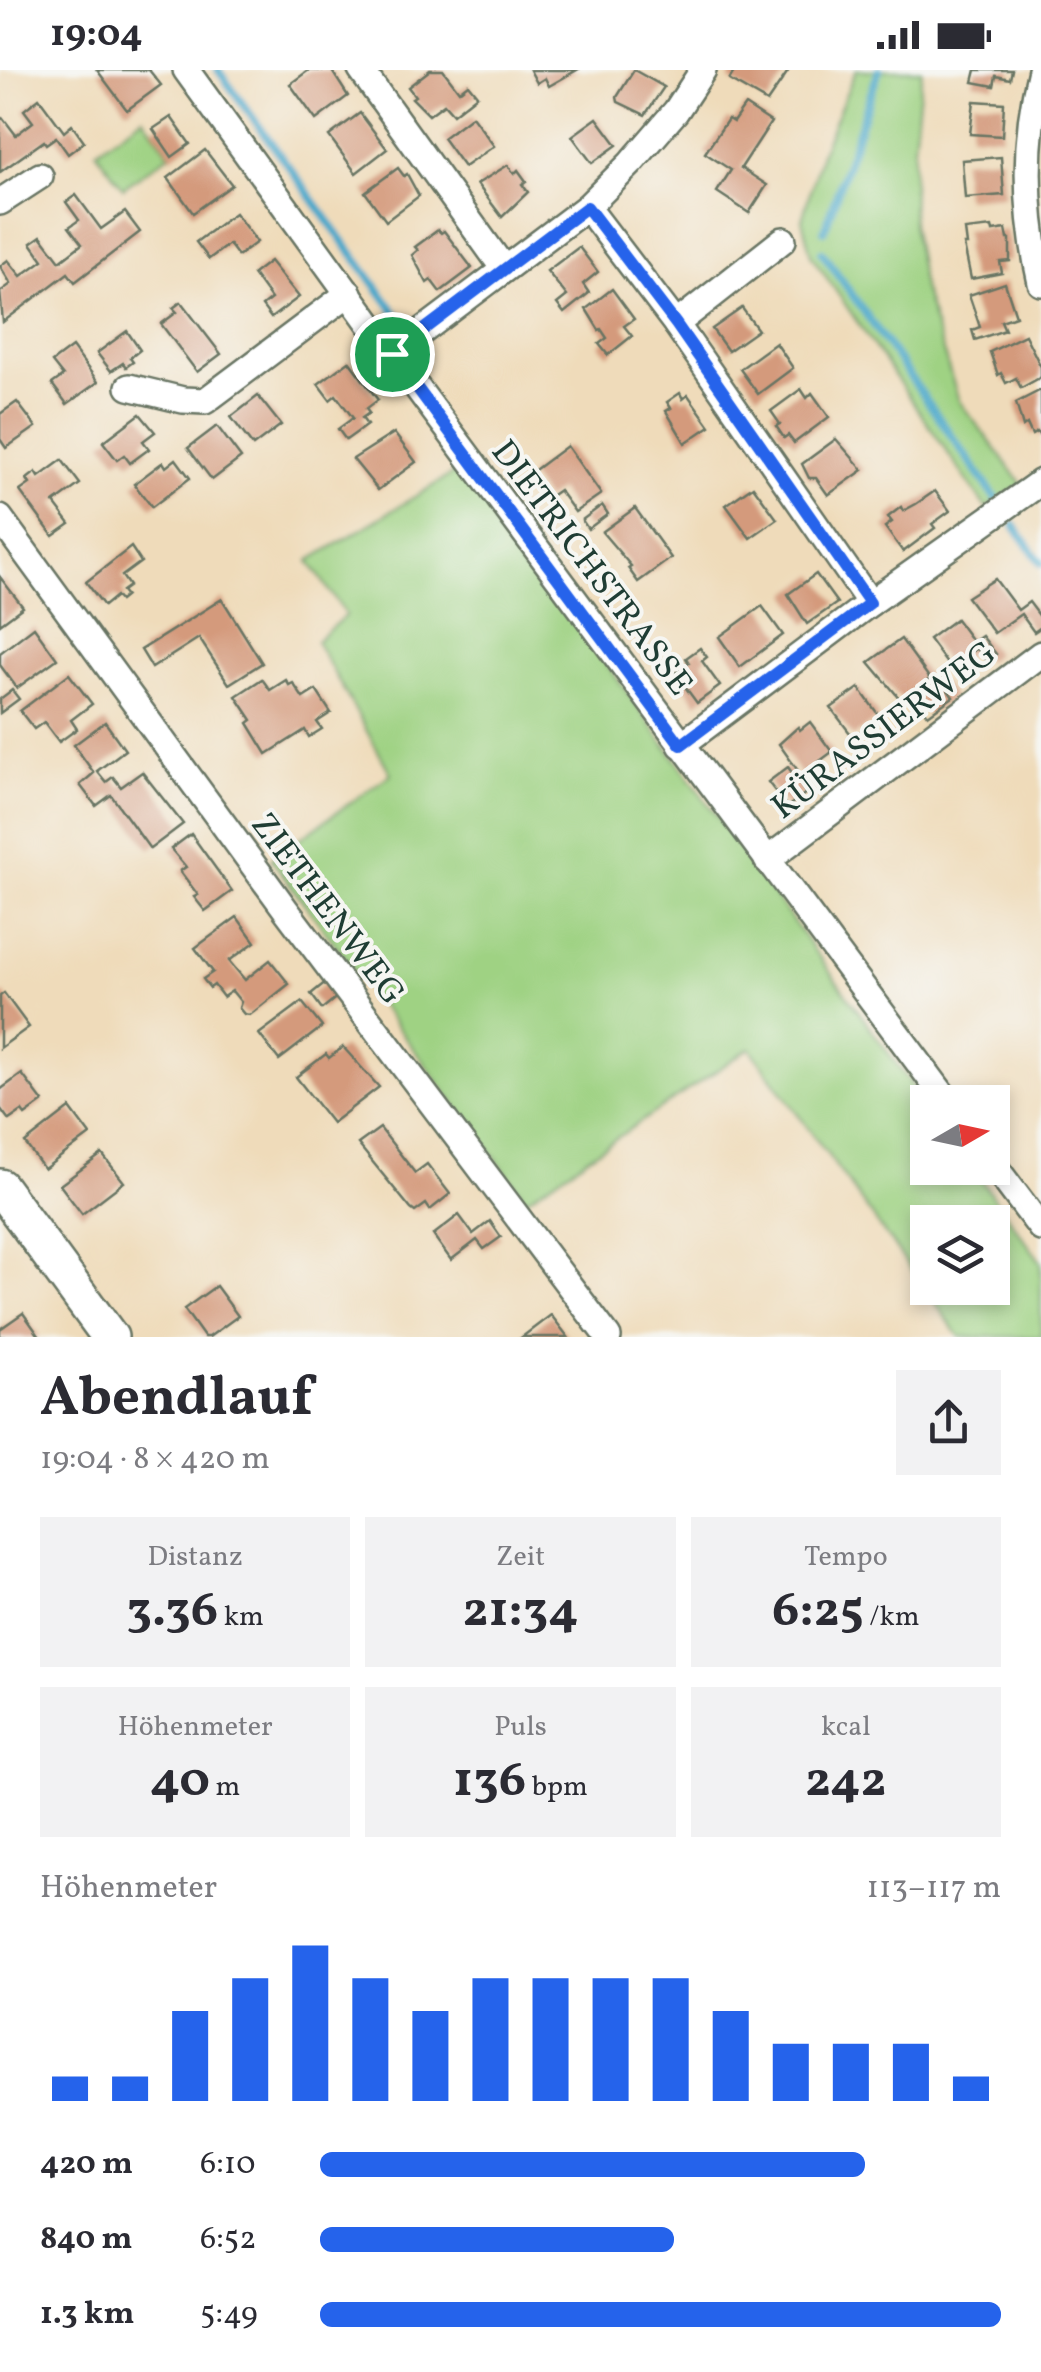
<!DOCTYPE html>
<html lang="de">
<head>
<meta charset="utf-8">
<style>
  body { margin:0; font-family:Vollkorn,serif; background:#f2f2f3; color:#2b2b33; height:100vh; display:flex; flex-direction:column; font-size:38px; white-space:nowrap }
  * { box-sizing:border-box; margin:0 }
  p { font-size:32px; color:#7c7c81 }
  .icon { flex:none; width:55px; height:55px; fill:none; stroke:currentColor; stroke-width:2; stroke-linecap:round; stroke-linejoin:round }
  .map { position:relative; height:1267px; overflow:hidden }
  .side { display:flex; flex-direction:column; background:#fff; flex:1 }
  .side>* { flex:none }
  .needle { width:65px; rotate:81deg }
  .controls { position:absolute; left:910px; top:1015px; display:grid; gap:20px }
  .controls a { display:grid; place-items:center; width:100px; height:100px; border-radius:0px; background:#fff; box-shadow:0 5px 15px #0003; font-size:50px }
  .pin { position:absolute; display:grid; place-items:center; width:85px; height:85px; color:#fff; margin:-42px; border:5px solid #fff; border-radius:50%; box-shadow:0 2px 10px #0007 }
  .round { display:grid; place-items:center; flex:none; width:105px; height:105px; border-radius:0px; background:#f2f2f3 }
  .summary { display:flex; align-items:center; justify-content:space-between; height:170px; padding:0 40px }
  h1 { font-size:55px; font-weight:700; line-height:75px }
  .metrics { display:grid; grid-template-columns:repeat(3,1fr); gap:15px; height:170px; padding:10px 40px }
  .metrics div { display:grid; align-content:center; border-radius:0px; background:#f2f2f3; text-align:center }
  .metrics b { font-size:50px; font-weight:700 }
  .metrics small { font-size:28px; font-weight:400 }
  .metrics p { font-size:28px }
  .chart { height:280px; padding:20px 40px }
  .chart p { display:flex; justify-content:space-between }
  .chart svg { width:100%; height:180px; margin-top:10px; stroke:#2563eb; stroke-width:6 }
  ul { padding:0 40px; list-style:none; font-size:32px }
  li { display:grid; grid-template-columns:160px 120px 1fr; align-items:center; height:75px }
  li i { height:25px; border-radius:12px; background:#2563eb }
  .status { display:flex; justify-content:space-between; align-items:center; height:70px; padding:0 50px; background:#fff; direction:ltr }
  .status svg { height:28px; fill:currentColor }
  .map>svg:first-child { display:block }
  .green { fill:#9fd283; stroke:#5f885c; stroke-width:2.5; fill-rule:evenodd }
  .lines { fill:none; stroke-linecap:round; stroke-linejoin:round }
  .stream { stroke:#4ba8ca; stroke-width:8 }
  .building { fill:#d49a7c }
  .street-casing { stroke:#687463; stroke-width:30 }
  .secondary-casing { stroke:#687463; stroke-width:40 }
  .street { stroke:#fff; stroke-width:25 }
  .secondary { stroke:#fff; stroke-width:35 }
  .route-casing { stroke:#fff; stroke-width:20 }
  .route { stroke:#2563eb; stroke-width:12 }
  .labels { text-anchor:middle; stroke-width:8; stroke-linejoin:round; paint-order:stroke }
  .street-label { font-size:35px; fill:#1f3d34; stroke:#f6f6f2 }
</style>
</head>
<body>
<div class="status"><b>19:04</b><svg viewBox="0 0 49 12"><path d="M0 12V9h3v3zM5 12V6h3v6zM10 12V3h3v9zM15 12V0h3v12zM26 1h20v11H26zM47 4h2v5h-2z"/></svg></div>
<div class="map">
<svg width="1041" height="1267" viewBox="0 0 1041 1267">
  <rect width="100%" height="100%" fill="#f6f6f2"/>
  <filter id="ink" filterUnits="userSpaceOnUse"><feTurbulence type="fractalNoise" baseFrequency=".01" numOctaves="2"/><feDisplacementMap in="SourceGraphic" scale="20" xChannelSelector="R" yChannelSelector="G"/><feConvolveMatrix kernelMatrix="1 2 1 2 8 2 1 2 1" color-interpolation-filters="sRGB"/></filter>
  <filter id="wash" filterUnits="userSpaceOnUse"><feTurbulence type="fractalNoise" baseFrequency=".0048" numOctaves="4" result="noise"/><feDisplacementMap in="SourceGraphic" scale="40" xChannelSelector="R" yChannelSelector="G"/><feGaussianBlur stdDeviation="2.25" result="paint"/><feColorMatrix in="noise" values="0 0 0 0 0 0 0 0 0 0 0 0 0 0 0 0 0 1.4 0 .05"/><feComposite in="paint" operator="in"/></filter>
  <g filter="url(#wash)">
    <rect width="100%" height="100%" fill="#efdbba"/>
    <!-- green -->
    <g class="green">
      <path d="M 856,0 L 922,0 L 914,76 L 912,154 L 923,219 L 959,331 L 1022,414 L 986,438 L 811,185 L 802,150 L 821,83 Z"/>
      <path d="M 143,47 L 170,84 L 123,118 L 96,81 Z"/>
      <path d="M 464,397 L 927,1036 L 928,1098 L 972,1098 L 1041,1192 L 1041,1267 L 960,1267 L 750,978 L 526,1129 L 271,789 L 391,704 L 316,571 L 346,545 L 309,491 ZM 928,1152 L 992,1152 L 992,1218 L 928,1218 Z"/>
    </g>
    <g class="lines">
      <!-- stream -->
      <g class="stream">
        <path d="M 218,0 L 406,257"/>
        <path d="M 824,161 L 879,0"/>
        <path d="M 822,182 L 999,433"/>
        <path d="M 1014,455 L 1041,493"/>
      </g>
    </g>
    <g id="blocks">
      <!-- building -->
      <g class="building">
        <path d="M 97,0 L 149,0 L 161,15 L 127,40 Z"/>
        <path d="M 309,0 L 332,1 L 348,26 L 316,50 L 290,14 Z"/>
        <path d="M 430,0 L 443,0 L 459,21 L 468,14 L 477,25 L 453,44 L 444,34 L 429,45 L 412,28 L 415,26 L 408,17 Z"/>
        <path d="M 530,0 L 577,0 L 549,16 L 545,8 L 537,13 Z"/>
        <path d="M 634,0 L 664,17 L 645,45 L 618,32 L 617,27 Z"/>
        <path d="M 735,0 L 789,0 L 767,32 L 729,10 Z"/>
        <path d="M 976,0 L 1012,0 L 1010,9 L 996,6 L 994,16 L 973,12 Z"/>
        <path d="M 39,28 L 64,62 L 72,55 L 84,72 L 68,84 L 56,67 L 46,74 L 44,71 L 0,102 L 0,50 L 3,48 L 16,65 L 33,52 L 24,40 Z"/>
        <path d="M 974,31 L 1004,33 L 1002,66 L 970,64 Z"/>
        <path d="M 745,35 L 771,52 L 741,98 L 767,115 L 749,143 L 717,122 L 731,100 L 705,83 L 728,49 L 733,52 Z"/>
        <path d="M 360,43 L 387,79 L 356,103 L 329,66 Z"/>
        <path d="M 472,46 L 494,76 L 464,97 L 443,68 Z"/>
        <path d="M 171,47 L 190,74 L 172,87 L 153,59 Z"/>
        <path d="M 597,48 L 617,75 L 592,93 L 572,66 Z"/>
        <path d="M 205,80 L 232,115 L 193,143 L 168,108 Z"/>
        <path d="M 1001,87 L 1004,125 L 965,128 L 962,90 Z"/>
        <path d="M 508,95 L 514,104 L 518,100 L 526,111 L 522,114 L 528,122 L 502,147 L 477,114 Z"/>
        <path d="M 398,98 L 404,106 L 407,104 L 419,126 L 386,151 L 365,122 Z"/>
        <path d="M 76,125 L 101,159 L 125,142 L 140,162 L 75,212 L 68,203 L 3,252 L 0,222 L 11,214 L 0,196 L 8,190 L 21,206 L 43,190 L 31,173 L 41,166 L 60,191 L 82,174 L 69,157 L 79,150 L 66,132 Z"/>
        <path d="M 235,143 L 257,172 L 238,186 L 229,174 L 209,189 L 196,172 Z"/>
        <path d="M 992,157 L 993,161 L 1006,159 L 1008,169 L 1010,169 L 1010,191 L 1000,192 L 1002,203 L 971,209 L 964,175 L 967,175 L 965,160 Z"/>
        <path d="M 438,160 L 441,163 L 444,161 L 472,198 L 440,222 L 431,210 L 427,213 L 412,185 L 418,180 L 415,177 Z"/>
        <path d="M 579,177 L 598,202 L 583,214 L 589,223 L 564,243 L 557,234 L 567,226 L 547,201 Z"/>
        <path d="M 270,191 L 299,227 L 271,248 L 262,236 L 271,229 L 253,204 Z"/>
        <path d="M 1005,213 L 1016,246 L 1001,251 L 1005,260 L 975,270 L 972,260 L 980,257 L 969,225 Z"/>
        <path d="M 612,219 L 634,249 L 624,256 L 632,266 L 608,285 L 599,274 L 607,268 L 601,259 L 599,260 L 586,239 Z"/>
        <path d="M 181,232 L 221,284 L 197,302 L 161,254 L 177,242 L 173,238 Z"/>
        <path d="M 742,238 L 758,260 L 728,281 L 712,259 Z"/>
        <path d="M 127,261 L 140,280 L 130,288 L 133,292 L 126,297 L 123,293 L 111,301 L 97,283 Z"/>
        <path d="M 1025,265 L 1041,297 L 1041,307 L 1021,318 L 1016,308 L 1006,313 L 1001,303 L 998,305 L 990,282 Z"/>
        <path d="M 776,273 L 793,298 L 758,324 L 740,299 Z"/>
        <path d="M 72,277 L 98,312 L 67,334 L 52,314 L 63,306 L 52,292 Z"/>
        <path d="M 349,291 L 378,330 L 366,339 L 369,343 L 362,348 L 367,355 L 346,370 L 338,359 L 353,348 L 336,325 L 330,330 L 318,314 Z"/>
        <path d="M 801,319 L 807,328 L 812,323 L 829,347 L 794,373 L 788,365 L 784,368 L 776,356 L 780,354 L 771,341 Z"/>
        <path d="M 1041,320 L 1041,368 L 1037,362 L 1032,365 L 1027,354 L 1023,357 L 1016,333 Z"/>
        <path d="M 680,323 L 683,329 L 688,325 L 710,356 L 685,373 L 666,341 L 671,338 L 667,332 Z"/>
        <path d="M 258,326 L 281,355 L 253,376 L 231,347 Z"/>
        <path d="M 17,332 L 36,357 L 6,378 L 0,369 L 0,344 Z"/>
        <path d="M 140,344 L 155,362 L 143,371 L 149,379 L 130,393 L 124,385 L 117,390 L 103,372 Z"/>
        <path d="M 217,356 L 241,388 L 212,410 L 188,378 Z"/>
        <path d="M 394,363 L 416,392 L 378,420 L 353,389 Z"/>
        <path d="M 836,369 L 863,400 L 828,425 L 816,408 L 809,408 L 802,394 Z"/>
        <path d="M 567,376 L 601,424 L 575,442 L 559,420 L 546,429 L 528,405 Z"/>
        <path d="M 176,389 L 190,408 L 152,437 L 134,414 L 163,392 L 166,397 Z"/>
        <path d="M 62,390 L 80,414 L 54,433 L 70,454 L 53,466 L 20,421 L 30,414 L 27,409 L 36,402 L 39,407 Z"/>
        <path d="M 753,416 L 777,449 L 750,468 L 726,435 Z"/>
        <path d="M 935,421 L 950,441 L 932,454 L 935,458 L 903,482 L 885,457 L 892,452 L 888,447 L 901,437 L 903,441 L 916,434 Z"/>
        <path d="M 602,435 L 608,444 L 588,459 L 582,450 Z"/>
        <path d="M 635,438 L 671,488 L 638,512 L 628,498 L 631,496 L 602,462 Z"/>
        <path d="M 131,477 L 141,492 L 122,506 L 129,516 L 122,521 L 126,526 L 120,531 L 116,526 L 104,536 L 86,512 Z"/>
        <path d="M 816,504 L 837,533 L 807,554 L 788,524 Z"/>
        <path d="M 0,507 L 23,537 L 0,554 Z"/>
        <path d="M 995,509 L 1018,540 L 1029,532 L 1041,548 L 1041,557 L 1034,562 L 1021,544 L 994,563 L 967,527 Z"/>
        <path d="M 222,529 L 262,593 L 229,614 L 199,568 L 152,598 L 141,580 Z"/>
        <path d="M 762,536 L 783,565 L 740,597 L 719,567 Z"/>
        <path d="M 956,549 L 973,572 L 982,566 L 996,584 L 987,591 L 977,578 L 950,598 L 929,569 Z"/>
        <path d="M 34,557 L 57,589 L 17,618 L 0,595 L 0,583 Z"/>
        <path d="M 901,569 L 930,609 L 901,630 L 869,592 Z"/>
        <path d="M 700,578 L 707,587 L 702,591 L 720,616 L 697,633 L 675,603 L 689,593 L 686,588 Z"/>
        <path d="M 69,604 L 92,634 L 71,650 L 77,659 L 59,672 L 44,652 L 34,659 L 20,641 Z"/>
        <path d="M 262,609 L 270,620 L 286,610 L 289,615 L 293,613 L 303,628 L 316,620 L 331,643 L 317,652 L 322,659 L 309,667 L 305,660 L 267,684 L 248,653 L 252,650 L 236,626 Z"/>
        <path d="M 941,610 L 953,627 L 928,645 L 916,628 Z"/>
        <path d="M 859,618 L 880,647 L 853,667 L 831,638 Z"/>
        <path d="M 12,620 L 19,629 L 0,643 L 0,629 Z"/>
        <path d="M 105,652 L 125,680 L 97,701 L 106,712 L 113,707 L 121,717 L 142,702 L 183,754 L 150,779 L 111,725 L 96,736 L 80,715 L 94,703 L 74,675 Z"/>
        <path d="M 810,652 L 832,682 L 801,705 L 779,674 L 798,657 L 800,660 Z"/>
        <path d="M 788,697 L 806,723 L 787,737 L 768,712 Z"/>
        <path d="M 191,764 L 232,821 L 205,841 L 194,827 L 198,825 L 180,801 L 186,797 L 171,779 Z"/>
        <path d="M 237,847 L 255,872 L 229,891 L 245,910 L 270,890 L 289,914 L 250,945 L 244,944 L 239,938 L 241,932 L 232,921 L 223,927 L 214,915 L 210,918 L 203,909 L 213,902 L 195,878 Z"/>
        <path d="M 327,911 L 338,926 L 322,939 L 311,924 Z"/>
        <path d="M 4,923 L 29,957 L 0,978 L 0,926 Z"/>
        <path d="M 302,932 L 322,957 L 279,990 L 259,964 Z"/>
        <path d="M 343,977 L 379,1017 L 332,1053 L 296,1007 L 326,984 L 329,988 Z"/>
        <path d="M 22,1004 L 43,1032 L 25,1045 L 22,1041 L 9,1050 L 0,1038 L 0,1020 Z"/>
        <path d="M 70,1038 L 90,1065 L 44,1099 L 25,1073 Z"/>
        <path d="M 380,1058 L 415,1103 L 427,1094 L 450,1124 L 430,1140 L 426,1134 L 415,1142 L 411,1139 L 358,1074 Z"/>
        <path d="M 102,1084 L 124,1112 L 82,1144 L 60,1115 Z"/>
        <path d="M 459,1145 L 473,1164 L 490,1151 L 501,1167 L 484,1179 L 477,1170 L 451,1190 L 433,1165 Z"/>
        <path d="M 216,1216 L 238,1246 L 209,1267 L 204,1267 L 184,1239 Z"/>
        <path d="M 23,1243 L 40,1267 L 0,1267 L 0,1259 Z"/>
        <path d="M 551,1245 L 568,1267 L 522,1267 Z"/>
      </g>
    </g>
  </g>
  <g filter="url(#ink)">
    <use href="#blocks" fill-opacity="0" stroke="#687463" stroke-width="2.5"/>
    <g class="lines">
      <!-- street casing -->
      <g class="street-casing">
        <g id="street">
          <path d="M 186,0 L 392,284 L 948,1032"/>
          <path d="M 361,0 L 504,199"/>
          <path d="M 1041,0 C 1023,70 1025,143 1041,213"/>
          <path d="M 0,132 L 40,106"/>
          <path d="M 587,137 L 676,254 L 870,533"/>
          <path d="M 676,254 L 783,170"/>
          <path d="M 392,284 L 587,137 L 631,93 L 676,41 L 703,0"/>
          <path d="M 129,317 L 183,330 L 205,331 L 349,223"/>
          <path d="M 0,448 L 286,840 L 608,1267"/>
          <path d="M 681,675 L 870,533 L 1041,412"/>
          <path d="M 767,790 L 1041,584"/>
          <path d="M 992,1093 L 1041,1158"/>
        </g>
      </g>
      <!-- secondary casing -->
      <g class="secondary-casing">
        <path id="secondary" d="M 0,1117 L 110,1267"/>
      </g>
      <!-- street -->
      <use href="#street" class="street"/>
      <!-- secondary -->
      <use href="#secondary" class="secondary"/>
    </g>
  </g>
  <g class="lines" filter="url(#ink)">
    <!-- route casing -->
    <g class="route-casing">
      <path id="route" d="M 587,137 L 676,254 L 870,533 L 681,675 L 392,284 Z"/>
    </g>
    <!-- route -->
    <use href="#route" class="route"/>
  </g>
  <g class="labels">
    <!-- street labels -->
    <g class="street-label">
      <text transform="translate(593 497) rotate(53)" y="12">DIETRICHSTRASSE</text>
      <text transform="translate(883 659) rotate(-37)" y="12">KÜRASSIERWEG</text>
      <text transform="translate(329 838) rotate(53)" y="12">ZIETHENWEG</text>
    </g>
  </g>
</svg>
<div class="controls">
<a><svg class="needle" viewBox="-14 -14 28 28"><path d="M0-13l5 13h-10z" fill="#e53935"/><path d="M0 13l5-13h-10z" fill="#7c7c81"/></svg></a>
<a><svg class="icon" aria-label="layers" viewBox="0 0 24 24"><path d="M12 4l9 5-9 5-9-5zM3 14l9 5 9-5"/></svg></a>
</div>
<div class="pin" style="left:392px;top:284px;background:#1e9e55"><svg class="icon" aria-label="arrive" viewBox="0 0 24 24"><path d="M6 21V4h12l-3 4 3 4H6"/></svg></div>
</div>
<section class="side">
<div class="summary"><div><h1>Abendlauf</h1><p>19:04 · 8 × 420 m</p></div><a class="round"><svg class="icon" aria-label="share" viewBox="0 0 24 24"><path d="M12 15V3M7 8l5-5 5 5M5 13v7h14v-7"/></svg></a></div>
<div class="metrics">
<div><p>Distanz</p><b>3.36<small> km</small></b></div>
<div><p>Zeit</p><b>21:34</b></div>
<div><p>Tempo</p><b>6:25<small> /km</small></b></div>
</div>
<div class="metrics">
<div><p>Höhenmeter</p><b>40<small> m</small></b></div>
<div><p>Puls</p><b>136<small> bpm</small></b></div>
<div><p>kcal</p><b>242</b></div>
</div>
<div class="chart"><p><span>Höhenmeter</span>113–117 m</p>
<svg viewBox="0 0 160 44" preserveAspectRatio="none"><path d="M5 44V38M15 44V38M25 44V22M35 44V14M45 44V6M55 44V14M65 44V22M75 44V14M85 44V14M95 44V14M105 44V14M115 44V22M125 44V30M135 44V30M145 44V30M155 44V38"/></svg>
</div>
<ul>
<li><b>420 m</b>6:10<i style="width:80%"></i></li>
<li><b>840 m</b>6:52<i style="width:52%"></i></li>
<li><b>1.3 km</b>5:49<i style="width:100%"></i></li>
</ul>
</section>
</body>
</html>
